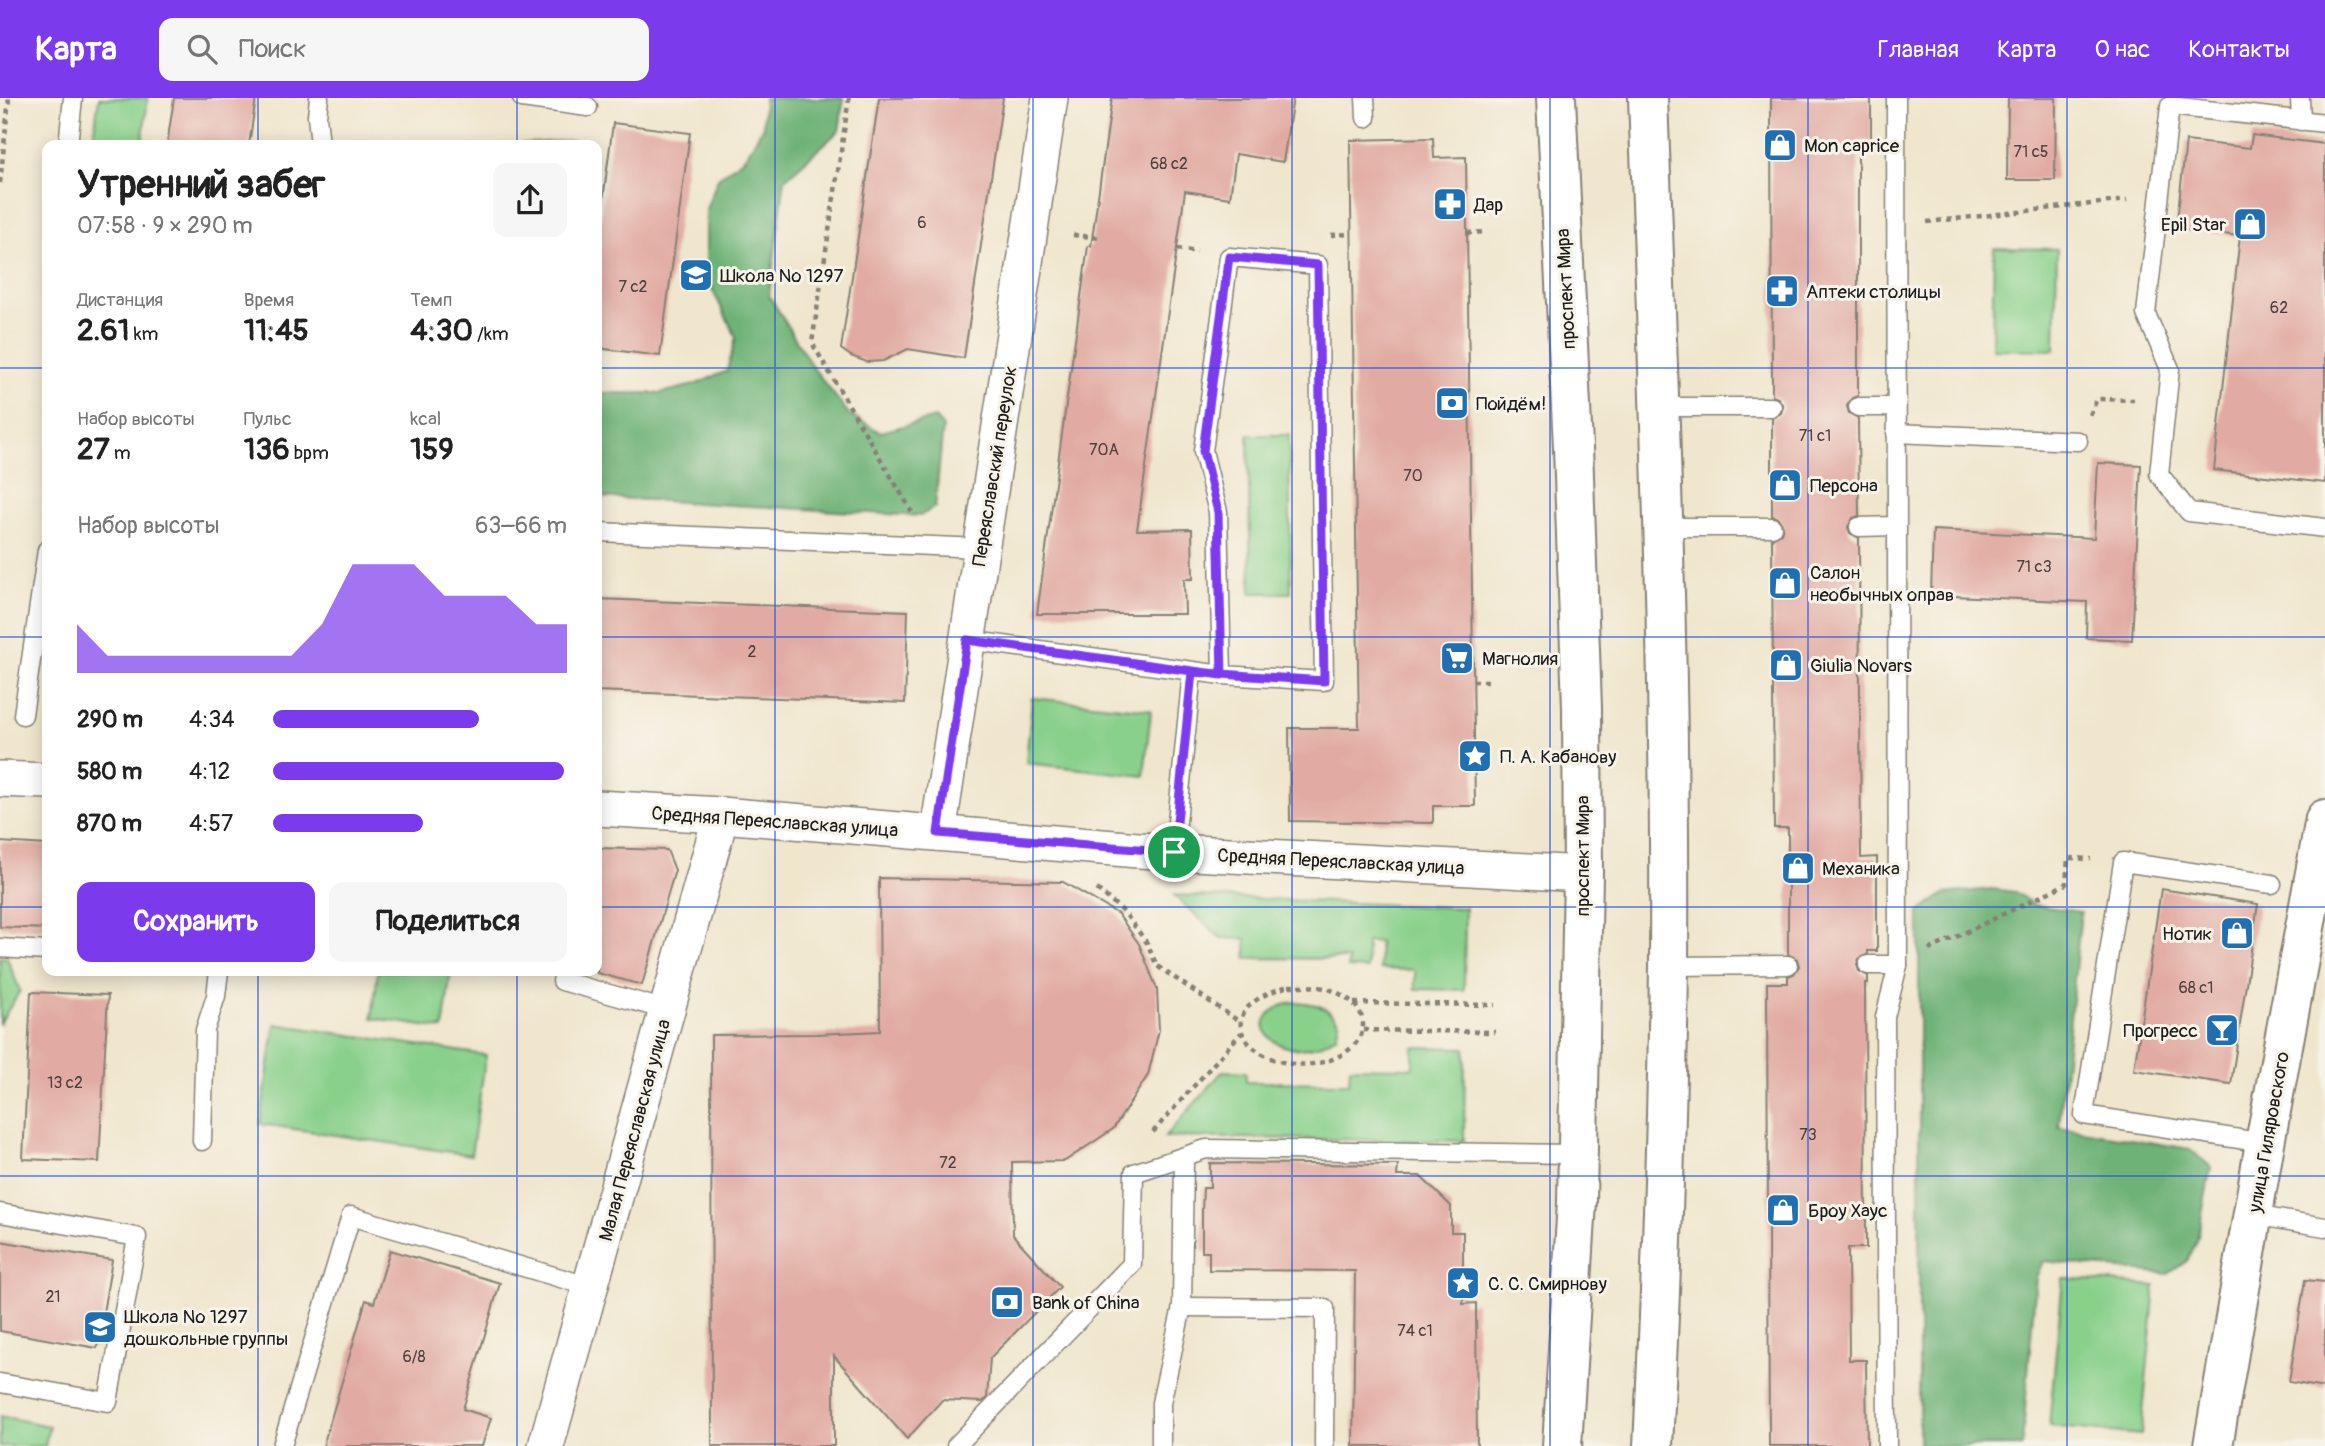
<!DOCTYPE html>
<html lang="ru">
<head>
<meta charset="utf-8">
<style>
  body { margin:0; font-family:Pangolin,sans-serif; background:#f6f6f6; color:#222; height:100vh; display:flex; flex-direction:column; font-size:26px; white-space:nowrap }
  * { box-sizing:border-box; margin:0 }
  p { font-size:23px; color:#767676 }
  .icon { flex:none; width:38px; height:38px; fill:none; stroke:currentColor; stroke-width:2; stroke-linecap:round; stroke-linejoin:round }
  .map { position:relative; flex:1; overflow:hidden }
  .sheet { position:absolute; left:42px; top:42px; width:560px; height:836px; display:flex; flex-direction:column; background:#fff; border-radius:14px; box-shadow:0 4px 18px #0003 }
  .sheet>* { flex:none }
  .pin { position:absolute; display:grid; place-items:center; width:60px; height:60px; color:#fff; margin:-30px; border:4px solid #fff; border-radius:50%; box-shadow:0 2px 7px #0007 }
  .round { display:grid; place-items:center; flex:none; width:74px; height:74px; border-radius:14px; background:#f6f6f6 }
  .overview { display:flex; align-items:center; justify-content:space-between; height:119px; padding:0 35px }
  h1 { font-size:38px; font-weight:700; line-height:52px }
  .stats { display:grid; grid-template-columns:repeat(3,1fr); gap:10px; height:119px; padding:7px 35px }
  .stats div { display:grid; align-content:center }
  .stats b { font-size:30px; font-weight:700 }
  .stats small { font-size:19px; font-weight:400 }
  .stats p { font-size:19px }
  .chart { height:196px; padding:14px 35px }
  .chart p { display:flex; justify-content:space-between }
  .chart svg { width:100%; height:126px; margin-top:7px; fill:#7c3aed; opacity:.7 }
  .cta { display:flex; gap:14px; margin-top:auto; padding:14px 35px }
  .cta a { flex:1; height:80px; border-radius:14px; background:#7c3aed; color:#fff; font-size:28px; font-weight:700; line-height:80px; text-align:center }
  .cta a+a { background:#f6f6f6; color:#222 }
  ul { padding:0 35px; list-style:none; font-size:23px }
  li { display:grid; grid-template-columns:112px 84px 1fr; align-items:center; height:52px }
  li i { height:18px; border-radius:9px; background:#7c3aed }
  header { display:flex; align-items:center; gap:42px; box-sizing:border-box; height:98px; padding:0 35px; background:#7c3aed; color:#fff }
  header strong { font-size:33px }
  nav { display:flex; gap:38px; margin-inline-start:auto; font-size:24px }
  .search { width:490px; height:63px; background:#f6f6f6; display:flex; align-items:center; gap:18px; box-sizing:border-box; padding:0 24px; border-radius:14px; color:#767676; font-size:26px }
  .map>svg:first-child { display:block }
  .green { fill:#89d08b; stroke:#527654; stroke-width:2 }
  .forest { fill:#6eb277; stroke:#45674a; stroke-width:2 }
  .building { fill:#e1aaa2 }
  .lines { fill:none; stroke-linecap:round; stroke-linejoin:round }
  .lane-casing { stroke:#868174; stroke-width:21 }
  .street-casing { stroke:#868174; stroke-width:38 }
  .secondary-casing { stroke:#868174; stroke-width:42 }
  .primary-casing { stroke:#868174; stroke-width:42 }
  .path { stroke:#868174; stroke-width:4.5; stroke-dasharray:5 5; stroke-linecap:butt }
  .lane { stroke:#fff; stroke-width:18 }
  .street { stroke:#fff; stroke-width:35 }
  .secondary { stroke:#fff; stroke-width:38 }
  .primary { stroke:#fff; stroke-width:38 }
  .route-casing { stroke:#fff; stroke-width:14 }
  .route { stroke:#7c3aed; stroke-width:9 }
  .grid { fill:none; stroke:#1d4ed8; stroke-width:2; stroke-opacity:0.55 }
  .labels { text-anchor:middle; stroke-width:6; stroke-linejoin:round; paint-order:stroke }
  .number-label { font-size:16px; fill:#4d403e }
  .poi-label { font-size:19px; fill:#1c1c1c; stroke:#f7f3e8; text-anchor:start }
  .street-label { font-size:19px; fill:#1c1c1c; stroke:#f7f3e8 }
</style>
</head>
<body>
<header>
<strong>Карта</strong>
<div class="search"><svg class="icon" aria-label="search" viewBox="0 0 24 24"><circle cx="10" cy="10" r="6"/><path d="M15 15l6 6"/></svg>Поиск</div>
<nav><a>Главная</a><a>Карта</a><a>О нас</a><a>Контакты</a></nav>
</header>
<div class="map">
<svg width="2325" height="1348" viewBox="0 0 2325 1348">
  <rect width="100%" height="100%" fill="#f7f3e8"/>
  <filter id="ink" filterUnits="userSpaceOnUse"><feTurbulence type="fractalNoise" baseFrequency=".0143" numOctaves="2"/><feDisplacementMap in="SourceGraphic" scale="14" xChannelSelector="R" yChannelSelector="G"/><feConvolveMatrix kernelMatrix="1 2 1 2 8 2 1 2 1" color-interpolation-filters="sRGB"/></filter>
  <filter id="wash" filterUnits="userSpaceOnUse"><feTurbulence type="fractalNoise" baseFrequency=".00686" numOctaves="4" result="noise"/><feDisplacementMap in="SourceGraphic" scale="28" xChannelSelector="R" yChannelSelector="G"/><feGaussianBlur stdDeviation="1.57" result="paint"/><feColorMatrix in="noise" values="0 0 0 0 0 0 0 0 0 0 0 0 0 0 0 0 0 1.4 0 .05"/><feComposite in="paint" operator="in"/></filter>
  <g filter="url(#wash)">
    <rect width="100%" height="100%" fill="#f0e6cd"/>
    <!-- green -->
    <g class="green">
      <path d="M 99,0 L 148,0 L 142,47 L 92,47 Z"/>
      <path d="M 1994,150 L 2057,151 L 2055,252 L 1992,251 Z"/>
      <path d="M 1248,337 L 1289,337 L 1291,495 L 1251,495 Z"/>
      <path d="M 1032,600 L 1151,612 L 1144,678 L 1026,665 Z"/>
      <path d="M 1174,797 L 1465,810 L 1464,892 L 1415,891 L 1415,872 L 1380,871 L 1379,844 L 1367,844 L 1367,871 L 1348,870 L 1348,861 L 1246,860 L 1246,841 L 1221,840 Z"/>
      <path d="M 0,859 L 7,860 L 20,893 L 0,925 Z"/>
      <path d="M 378,873 L 451,873 L 443,931 L 372,920 Z"/>
      <path d="M 1293,904 C 1313,905 1327,907 1339,924 L 1336,938 C 1286,975 1229,921 1293,904 Z"/>
      <path d="M 275,926 L 486,957 L 471,1057 L 260,1026 Z"/>
      <path d="M 1413,949 L 1465,950 L 1464,1043 L 1165,1039 L 1223,973 L 1246,974 L 1246,984 L 1349,985 L 1350,969 L 1413,970 Z"/>
      <path d="M 2063,1180 L 2155,1188 L 2141,1337 L 2049,1328 Z"/>
      <path d="M 0,1318 L 49,1328 L 45,1348 L 0,1348 Z"/>
    </g>
    <!-- forest -->
    <g class="forest">
      <path d="M 764,0 L 844,0 L 839,33 L 785,81 L 769,197 L 811,267 L 849,316 L 880,334 L 935,320 L 943,329 L 935,409 L 920,418 L 597,399 L 597,295 L 661,295 L 694,287 L 727,273 L 736,239 L 706,179 L 706,111 L 718,80 L 745,59 L 763,29 Z"/>
      <path d="M 573,42 L 577,47 L 499,47 Z"/>
      <path d="M 1991,791 L 2015,794 L 2034,807 L 2081,814 L 2059,1029 L 2190,1051 L 2211,1069 L 2197,1143 L 2187,1163 L 2168,1176 L 2043,1163 L 2036,1179 L 2022,1348 L 1919,1348 L 1919,814 L 1944,796 Z"/>
    </g>
    <g id="blocks">
      <!-- building -->
      <g class="building">
        <path d="M 174,0 L 256,0 L 249,47 L 167,47 Z"/>
        <path d="M 879,0 L 1003,0 L 964,260 L 908,251 L 883,263 L 867,264 L 851,258 L 841,251 Z"/>
        <path d="M 1112,0 L 1293,0 L 1283,64 L 1236,56 L 1230,100 L 1185,93 L 1137,432 L 1192,431 L 1193,481 L 1184,481 L 1185,516 L 1037,516 L 1088,148 L 1091,148 Z"/>
        <path d="M 1771,0 L 1871,0 L 1871,43 L 1858,43 L 1858,298 L 1852,300 L 1847,308 L 1849,315 L 1858,320 L 1859,418 L 1853,420 L 1848,429 L 1850,435 L 1859,440 L 1861,760 L 1877,759 L 1877,853 L 1868,853 L 1868,856 L 1859,861 L 1857,866 L 1859,873 L 1868,878 L 1868,885 L 1865,885 L 1866,1150 L 1848,1150 L 1849,1262 L 1866,1262 L 1867,1348 L 1769,1348 L 1767,885 L 1788,885 L 1788,878 L 1794,876 L 1799,868 L 1797,861 L 1788,856 L 1788,730 L 1774,730 L 1772,440 L 1781,435 L 1783,428 L 1778,420 L 1772,418 L 1772,320 L 1781,315 L 1783,308 L 1778,300 L 1772,298 Z"/>
        <path d="M 2008,0 L 2056,0 L 2055,82 L 2007,82 Z"/>
        <path d="M 613,25 L 690,35 L 660,258 L 597,250 L 597,125 L 600,125 Z"/>
        <path d="M 2252,37 L 2325,46 L 2325,385 L 2214,372 L 2240,138 L 2176,131 L 2186,43 L 2250,50 Z"/>
        <path d="M 1433,40 L 1434,60 L 1466,59 L 1475,708 L 1433,708 L 1433,725 L 1290,723 L 1289,630 L 1359,630 L 1350,42 Z"/>
        <path d="M 2098,365 L 2141,367 L 2132,542 L 2086,540 L 2087,504 L 1931,497 L 1933,432 L 2094,440 Z"/>
        <path d="M 597,501 L 908,513 L 905,605 L 597,593 Z"/>
        <path d="M 0,744 L 47,747 L 47,831 L 0,829 Z"/>
        <path d="M 597,750 L 667,752 L 675,772 L 642,887 L 597,875 Z"/>
        <path d="M 879,780 L 1063,784 L 1118,816 L 1139,846 L 1157,891 L 1159,932 L 1148,977 L 1113,1031 L 1065,1063 L 1012,1064 L 1013,1137 L 1060,1189 L 990,1260 L 987,1300 L 982,1304 L 942,1302 L 907,1341 L 834,1258 L 834,1348 L 712,1348 L 711,937 L 816,936 L 880,933 Z"/>
        <path d="M 2161,791 L 2258,806 L 2231,986 L 2134,972 Z"/>
        <path d="M 31,894 L 108,897 L 99,1064 L 23,1061 Z"/>
        <path d="M 1210,1065 L 1398,1067 L 1397,1078 L 1420,1078 L 1451,1108 L 1451,1134 L 1463,1134 L 1463,1206 L 1476,1205 L 1477,1348 L 1353,1348 L 1355,1173 L 1209,1172 L 1209,1154 L 1202,1154 L 1202,1113 L 1203,1090 L 1210,1090 Z"/>
        <path d="M 0,1143 L 112,1162 L 97,1250 L 0,1233 Z"/>
        <path d="M 390,1152 L 500,1185 L 463,1311 L 491,1320 L 482,1348 L 323,1348 L 366,1202 L 374,1205 Z"/>
        <path d="M 2305,1182 L 2325,1184 L 2325,1290 L 2289,1284 Z"/>
      </g>
    </g>
  </g>
  <g filter="url(#ink)">
    <use href="#blocks" fill-opacity="0" stroke="#868174" stroke-width="2"/>
    <g class="lines">
      <!-- lane casing -->
      <g class="lane-casing">
        <g id="lane">
          <path d="M 319,0 L 317,18 L 320,47"/>
          <path d="M 522,0 L 588,9"/>
          <path d="M 1365,0 L 1366,20"/>
          <path d="M 2300,0 L 2301,23"/>
          <path d="M 2325,25 L 2170,8 L 2146,216 L 2170,271 L 2159,376 L 2189,414 L 2325,430"/>
          <path d="M 68,47 L 73,0"/>
          <path d="M 1660,309 L 1772,309"/>
          <path d="M 1858,309 L 1896,309"/>
          <path d="M 1896,335 L 2078,343"/>
          <path d="M 1663,429 L 1772,429"/>
          <path d="M 1859,429 L 1896,428"/>
          <path d="M 597,434 L 981,450"/>
          <path d="M 967,542 L 1222,577 L 1218,414 L 1203,353 L 1229,159 L 1318,167 L 1324,583 L 1222,577"/>
          <path d="M 23,617 L 47,452"/>
          <path d="M 1174,754 L 1192,574"/>
          <path d="M 0,850 L 47,853"/>
          <path d="M 1868,867 L 1898,867"/>
          <path d="M 1669,868 L 1788,867"/>
          <path d="M 562,883 L 667,912"/>
          <path d="M 202,1043 L 205,932 L 216,898 L 219,873"/>
          <path d="M 2265,1045 L 2084,1017 L 2123,764 L 2272,786"/>
          <path d="M 0,1115 L 137,1139 L 108,1304 L 0,1285"/>
          <path d="M 2253,1117 L 2325,1129"/>
          <path d="M 1182,1209 L 1325,1210 L 1324,1348"/>
          <path d="M 282,1348 L 351,1118 L 591,1189"/>
          <path d="M 956,1348 L 1132,1166 L 1134,1075 L 1206,1051 L 1577,1056"/>
          <path d="M 1161,1348 L 1161,1305 L 1182,1209 L 1184,1059"/>
          <path d="M 1887,1348 L 1885,919 L 1898,867 L 1896,0"/>
        </g>
      </g>
      <!-- street casing -->
      <g class="street-casing">
        <g id="street">
          <path d="M 0,681 L 47,683"/>
          <path d="M 597,710 L 721,717 L 1138,752 L 1583,776"/>
          <path d="M 938,735 L 1050,0"/>
          <path d="M 546,1348 L 721,717"/>
        </g>
      </g>
      <!-- secondary casing -->
      <g class="secondary-casing">
        <path id="secondary" d="M 2213,1348 L 2265,1045 L 2325,721"/>
      </g>
      <!-- primary casing -->
      <g class="primary-casing">
        <g id="primary">
          <path d="M 1556,0 L 1573,349 L 1582,610 L 1583,776 L 1577,1104 L 1562,1348"/>
          <path d="M 1648,0 C 1659,289 1671,578 1669,867 C 1667,1028 1661,1188 1653,1348"/>
        </g>
      </g>
      <!-- path -->
      <g class="path">
        <path d="M 849,0 L 812,245 L 912,414"/>
        <path d="M 0,85 L 9,0"/>
        <path d="M 1927,124 L 2127,102"/>
        <path d="M 1467,135 L 1485,134"/>
        <path d="M 1073,137 L 1101,140"/>
        <path d="M 1331,137 L 1351,136"/>
        <path d="M 1177,151 L 1197,154"/>
        <path d="M 2090,317 L 2097,301 L 2134,302"/>
        <path d="M 1473,583 L 1492,583"/>
        <path d="M 1097,791 L 1124,814 L 1147,845 L 1157,868 L 1240,924"/>
        <path d="M 1929,852 L 2066,786 L 2068,760 L 2091,761"/>
        <path d="M 1289,888 C 1305,888 1321,887 1336,894 C 1369,909 1373,939 1341,957 C 1277,993 1182,918 1289,888 Z"/>
        <path d="M 1354,905 L 1495,907"/>
        <path d="M 1363,932 L 1495,934"/>
        <path d="M 1153,1034 L 1241,935"/>
      </g>
      <!-- lane -->
      <use href="#lane" class="lane"/>
      <!-- street -->
      <use href="#street" class="street"/>
      <!-- secondary -->
      <use href="#secondary" class="secondary"/>
      <!-- primary -->
      <use href="#primary" class="primary"/>
    </g>
  </g>
  <g class="lines" filter="url(#ink)">
    <!-- route casing -->
    <g class="route-casing">
      <path id="route" d="M 1174,754 L 1192,574 L 1324,583 L 1318,167 L 1229,159 L 1203,353 L 1218,414 L 1222,577 L 967,542 L 938,735 L 1174,754"/>
    </g>
    <!-- route -->
    <use href="#route" class="route"/>
  </g>
  <!-- grid -->
  <path class="grid" d="M 258,0 L 258,47M 517,0 L 517,47M 775,0 L 775,1348M 1033,0 L 1033,1348M 1292,0 L 1292,1348M 1550,0 L 1550,1348M 1808,0 L 1808,1348M 2067,0 L 2067,1348M 0,270 L 47,270M 597,270 L 2325,270M 0,539 L 47,539M 597,539 L 2325,539M 0,809 L 47,809M 597,809 L 2325,809M 258,873 L 258,1348M 517,873 L 517,1348M 0,1078 L 2325,1078"/>
  <!-- icons -->
  <defs>
    <g id="shop-square" transform="scale(1.75)"><rect x="-9" y="-9" width="18" height="18" rx="4" fill="#1f6fb2" stroke="#f7f3e8"/><path d="M-5-2.5h2.3a2.7 3.5 0 0 1 5.4 0H5L5.5 6h-11ZM-1.5-2.5h3a1.5 2.3 0 0 0-3 0Z" fill="#fff"/></g>
    <g id="pharmacy-square" transform="scale(1.75)"><rect x="-9" y="-9" width="18" height="18" rx="4" fill="#1f6fb2" stroke="#f7f3e8"/><path d="M-2-6h4v4h4v4h-4v4h-4v-4h-4v-4h4Z" fill="#fff"/></g>
    <g id="school-square" transform="scale(1.75)"><rect x="-9" y="-9" width="18" height="18" rx="4" fill="#1f6fb2" stroke="#f7f3e8"/><path d="M0-5L7-2L0 1L-7-2ZM-4 1L0 2.5L4 1V4Q0 6-4 4Z" fill="#fff"/></g>
    <g id="bank-square" transform="scale(1.75)"><rect x="-9" y="-9" width="18" height="18" rx="4" fill="#1f6fb2" stroke="#f7f3e8"/><path d="M-6-4H6V4H-6ZM0-2.3a2.3 2.3 0 1 0 0 4.6a2.3 2.3 0 1 0 0-4.6Z" fill="#fff"/></g>
    <g id="supermarket-square" transform="scale(1.75)"><rect x="-9" y="-9" width="18" height="18" rx="4" fill="#1f6fb2" stroke="#f7f3e8"/><path d="M-6-5.5h2.5l.6 2H6L4.5 2H-2.5L-4.4-4H-6ZM-1.5 3.2a1.3 1.3 0 1 0 .1 0ZM3 3.2a1.3 1.3 0 1 0 .1 0Z" fill="#fff"/></g>
    <g id="sight-square" transform="scale(1.75)"><rect x="-9" y="-9" width="18" height="18" rx="4" fill="#1f6fb2" stroke="#f7f3e8"/><path d="M0-6L1.8-2.2L6-1.7L2.9 1.2L3.7 5.4L0 3.3L-3.7 5.4L-2.9 1.2L-6-1.7L-1.8-2.2Z" fill="#fff"/></g>
    <g id="bar-square" transform="scale(1.75)"><rect x="-9" y="-9" width="18" height="18" rx="4" fill="#1f6fb2" stroke="#f7f3e8"/><path d="M-6-5H6L.8 .8V4.5H3.5V6h-7V4.5H-.8V.8Z" fill="#fff"/></g>
  </defs>
  <g fill-rule="evenodd">
    <use href="#shop-square" x="1780" y="47"/>
    <use href="#pharmacy-square" x="1450" y="106"/>
    <use href="#shop-square" x="2250" y="126"/>
    <use href="#school-square" x="696" y="177"/>
    <use href="#pharmacy-square" x="1782" y="193"/>
    <use href="#bank-square" x="1452" y="305"/>
    <use href="#shop-square" x="1785" y="387"/>
    <use href="#shop-square" x="1785" y="485"/>
    <use href="#supermarket-square" x="1457" y="560"/>
    <use href="#shop-square" x="1786" y="567"/>
    <use href="#sight-square" x="1475" y="658"/>
    <use href="#shop-square" x="1798" y="770"/>
    <use href="#shop-square" x="2237" y="835"/>
    <use href="#bar-square" x="2222" y="932"/>
    <use href="#shop-square" x="1783" y="1112"/>
    <use href="#sight-square" x="1463" y="1185"/>
    <use href="#bank-square" x="1007" y="1204"/>
    <use href="#school-square" x="100" y="1229"/>
  </g>
  <g class="labels">
    <!-- number labels -->
    <g class="number-label">
      <text x="2031" y="59">71 с5</text>
      <text x="1169" y="71">68 с2</text>
      <text x="922" y="130">6</text>
      <text x="633" y="194">7 с2</text>
      <text x="2279" y="215">62</text>
      <text x="1815" y="343">71 с1</text>
      <text x="1104" y="357">70А</text>
      <text x="1413" y="383">70</text>
      <text x="2034" y="474">71 с3</text>
      <text x="752" y="559">2</text>
      <text x="2196" y="895">68 с1</text>
      <text x="65" y="990">13 с2</text>
      <text x="1808" y="1042">73</text>
      <text x="948" y="1070">72</text>
      <text x="53" y="1204">21</text>
      <text x="1415" y="1238">74 с1</text>
      <text x="414" y="1264">6/8</text>
    </g>
    <!-- poi labels -->
    <g class="poi-label">
      <text x="1804" y="54">Mon caprice</text>
      <text x="1474" y="113">Дар</text>
      <text x="2226" y="133" text-anchor="end">Epil Star</text>
      <text x="720" y="184">Школа № 1297</text>
      <text x="1806" y="200">Аптеки столицы</text>
      <text x="1476" y="312">Пойдём!</text>
      <text x="1810" y="394">Персона</text>
      <text x="1810" y="481">Салон<tspan x="1810" dy="22">необычных оправ</tspan></text>
      <text x="1482" y="567">Магнолия</text>
      <text x="1810" y="574">Giulia Novars</text>
      <text x="1500" y="665">П. А. Кабанову</text>
      <text x="1822" y="777">Механика</text>
      <text x="2212" y="842" text-anchor="end">Нотик</text>
      <text x="2198" y="939" text-anchor="end">Прогресс</text>
      <text x="1808" y="1119">Броу Хаус</text>
      <text x="1488" y="1192">С. С. Смирнову</text>
      <text x="1032" y="1211">Bank of China</text>
      <text x="124" y="1225">Школа № 1297<tspan x="124" dy="22">дошкольные группы</tspan></text>
    </g>
    <!-- street labels -->
    <g class="street-label">
      <text transform="translate(1565 191) rotate(-93)" y="7">проспект Мира</text>
      <text transform="translate(994 368) rotate(-81)" y="7">Переяславский переулок</text>
      <text transform="translate(775 723) rotate(4)" y="7">Средняя Переяславская улица</text>
      <text transform="translate(1582 758) rotate(-90)" y="7">проспект Мира</text>
      <text transform="translate(1341 763) rotate(3)" y="7">Средняя Переяславская улица</text>
      <text transform="translate(634 1032) rotate(-75)" y="7">Малая Переяславская улица</text>
      <text transform="translate(2268 1034) rotate(-80)" y="7">улица Гиляровского</text>
    </g>
  </g>
</svg>
<div class="pin" style="left:1174px;top:754px;background:#1e9e55"><svg class="icon" aria-label="arrive" viewBox="0 0 24 24"><path d="M6 21V4h12l-3 4 3 4H6"/></svg></div>
<section class="sheet">
<div class="overview"><div><h1>Утренний забег</h1><p>07:58 · 9 × 290 m</p></div><a class="round"><svg class="icon" aria-label="share" viewBox="0 0 24 24"><path d="M12 15V3M7 8l5-5 5 5M5 13v7h14v-7"/></svg></a></div>
<div class="stats">
<div><p>Дистанция</p><b>2.61<small> km</small></b></div>
<div><p>Время</p><b>11:45</b></div>
<div><p>Темп</p><b>4:30<small> /km</small></b></div>
</div>
<div class="stats">
<div><p>Набор высоты</p><b>27<small> m</small></b></div>
<div><p>Пульс</p><b>136<small> bpm</small></b></div>
<div><p>kcal</p><b>159</b></div>
</div>
<div class="chart"><p><span>Набор высоты</span>63–66 m</p>
<svg viewBox="0 0 160 44" preserveAspectRatio="none"><path d="M0 44V27L10 38L20 38L30 38L40 38L50 38L60 38L70 38L80 27L90 6L100 6L110 6L120 17L130 17L140 17L150 27L160 27V44z"/></svg>
</div>
<ul>
<li><b>290 m</b>4:34<i style="width:70%"></i></li>
<li><b>580 m</b>4:12<i style="width:99%"></i></li>
<li><b>870 m</b>4:57<i style="width:51%"></i></li>
</ul>
<div class="cta"><a>Сохранить</a><a>Поделиться</a></div>
</section>
</div>
</body>
</html>
